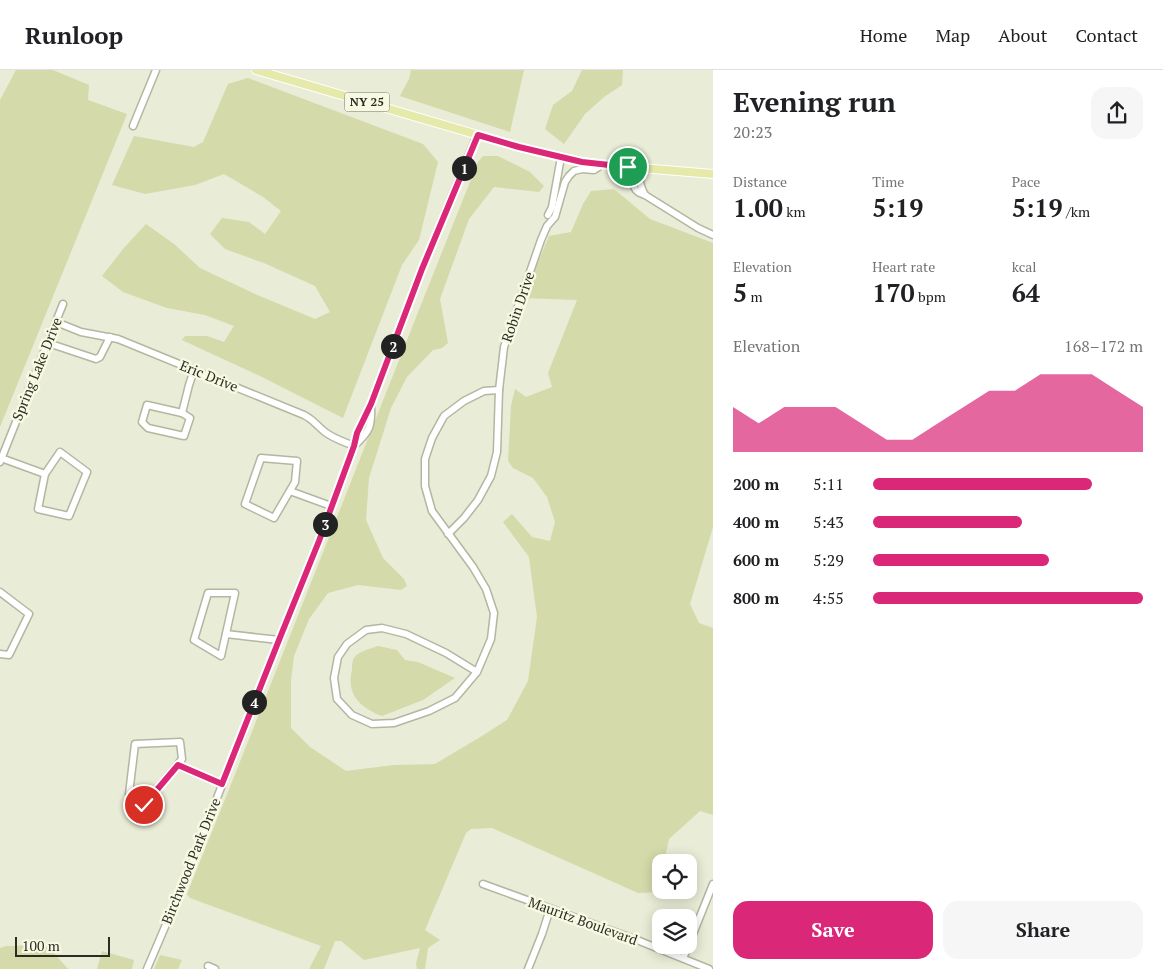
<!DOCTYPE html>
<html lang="en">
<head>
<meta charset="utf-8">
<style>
  body { margin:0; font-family:"PT Serif",serif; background:#f6f6f6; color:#202124; height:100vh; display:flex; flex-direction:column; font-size:19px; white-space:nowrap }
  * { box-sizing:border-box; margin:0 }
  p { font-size:16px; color:#757577 }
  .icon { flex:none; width:28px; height:28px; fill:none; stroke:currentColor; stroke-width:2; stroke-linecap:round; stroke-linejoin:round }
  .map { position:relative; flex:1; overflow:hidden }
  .sheet { display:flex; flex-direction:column; background:#fff; width:450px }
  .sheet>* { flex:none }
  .tools { position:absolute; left:652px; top:784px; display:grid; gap:10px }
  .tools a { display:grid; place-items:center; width:45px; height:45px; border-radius:10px; background:#fff; box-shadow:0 2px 12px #0003; font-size:25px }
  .scale { position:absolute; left:15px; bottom:12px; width:95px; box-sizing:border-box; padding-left:5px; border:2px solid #2b2c24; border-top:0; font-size:14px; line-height:18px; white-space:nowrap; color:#2b2c24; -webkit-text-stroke:4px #f7f9e3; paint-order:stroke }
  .pin { position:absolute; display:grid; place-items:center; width:42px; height:42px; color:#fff; margin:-21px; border:2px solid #fff; border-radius:50%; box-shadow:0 1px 5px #0007 }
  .km { position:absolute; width:25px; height:25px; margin:-12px; border-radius:50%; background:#222; color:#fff; font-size:14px; line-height:25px; text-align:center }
  .round { display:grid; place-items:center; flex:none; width:52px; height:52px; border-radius:15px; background:#f6f6f6 }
  .head { display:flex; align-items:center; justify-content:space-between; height:85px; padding:0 20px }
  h1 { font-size:28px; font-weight:600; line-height:38px }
  .metrics { display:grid; grid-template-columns:repeat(3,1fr); gap:8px; height:85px; padding:5px 20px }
  .metrics div { display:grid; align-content:center }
  .metrics b { font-size:25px; font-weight:600 }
  .metrics small { font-size:14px; font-weight:400 }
  .metrics p { font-size:14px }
  .chart { height:140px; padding:10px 20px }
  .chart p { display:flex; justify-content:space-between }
  .chart svg { width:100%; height:90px; margin-top:5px; fill:#db2777; opacity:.7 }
  .button { display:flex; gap:10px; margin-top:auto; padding:10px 20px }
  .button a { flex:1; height:58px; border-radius:15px; background:#db2777; color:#fff; font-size:20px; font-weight:600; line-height:58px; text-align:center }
  .button a+a { background:#f6f6f6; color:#202124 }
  ul { padding:0 20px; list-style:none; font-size:16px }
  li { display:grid; grid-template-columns:80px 60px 1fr; align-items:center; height:38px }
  li i { height:12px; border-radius:6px; background:#db2777 }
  header { display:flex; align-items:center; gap:30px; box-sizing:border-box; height:70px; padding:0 25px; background:#fff; border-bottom:1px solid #e0e0e0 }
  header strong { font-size:24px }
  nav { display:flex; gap:28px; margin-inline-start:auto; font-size:18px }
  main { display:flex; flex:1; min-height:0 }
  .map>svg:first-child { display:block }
  .green { fill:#d5daaa }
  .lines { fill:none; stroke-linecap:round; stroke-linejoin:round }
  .minor-casing { stroke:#b4b6a1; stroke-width:9 }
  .major-casing { stroke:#fff; stroke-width:10 }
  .minor { stroke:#fff; stroke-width:6 }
  .major { stroke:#e5e9a9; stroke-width:8 }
  .route-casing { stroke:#fff; stroke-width:10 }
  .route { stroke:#db2777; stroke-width:6 }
  .labels { text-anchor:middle; stroke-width:5; stroke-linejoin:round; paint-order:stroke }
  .shield { fill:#f7f9e3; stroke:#686a5d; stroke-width:1 }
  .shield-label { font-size:12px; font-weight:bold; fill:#2b2c24 }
  .street-label { font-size:14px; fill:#2b2c24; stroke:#f7f9e3 }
</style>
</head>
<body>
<header>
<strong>Runloop</strong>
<nav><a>Home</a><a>Map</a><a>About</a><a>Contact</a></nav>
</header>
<main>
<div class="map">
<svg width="713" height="899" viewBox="0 0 713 899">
  <rect width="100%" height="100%" fill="#e9ecd6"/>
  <!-- green -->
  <g class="green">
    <path d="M 16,0 L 53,0 L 89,15 L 88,30 L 127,44 L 0,357 L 0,30 Z"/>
    <path d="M 411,0 L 524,0 L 510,62 L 400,26 L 409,9 Z"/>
    <path d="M 582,0 L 623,0 L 622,15 L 604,27 L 585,44 L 564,74 L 545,59 L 553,35 L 572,21 Z"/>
    <path d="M 248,8 L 423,74 L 438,92 L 419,170 L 402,195 L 343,348 L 260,306 L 182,270 L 185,266 L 207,266 L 224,272 L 234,256 L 205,245 L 167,238 L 123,222 L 102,206 L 123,179 L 146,154 L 174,174 L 200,198 L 255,224 L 315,249 L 330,242 L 315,216 L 264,193 L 225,179 L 210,164 L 222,148 L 249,152 L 265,164 L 281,141 L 263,127 L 224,104 L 195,115 L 145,124 L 112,115 L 134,66 L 194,77 L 203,72 L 228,14 Z"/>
    <path d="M 483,86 L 498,86 L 530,102 L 544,116 L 539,122 L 494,117 L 469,149 L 440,229 L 448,273 L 442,278 L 433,280 L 407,307 L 391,338 L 369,408 L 366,450 L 383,488 L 404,509 L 407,516 L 401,520 L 358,515 L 328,523 L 309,549 L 294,586 L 291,610 L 291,658 L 310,677 L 346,701 L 394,695 L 435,694 L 482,666 L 507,650 L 528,611 L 537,547 L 529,487 L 503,452 L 512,444 L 532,467 L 550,471 L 555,452 L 547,427 L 533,408 L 513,398 L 508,391 L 511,336 L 515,319 L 526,327 L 552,317 L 548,303 L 577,230 L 523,228 L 549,166 L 571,162 L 583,134 L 591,121 L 614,119 L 650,149 L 713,173 L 713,457 L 690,534 L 699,553 L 713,558 L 713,745 L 700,741 L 669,769 L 664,792 L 661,792 L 661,809 L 659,822 L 638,823 L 492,758 L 471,759 L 466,763 L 425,860 L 440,870 L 428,878 L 425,899 L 417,899 L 416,893 L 420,878 L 364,890 L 341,871 L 335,871 L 324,899 L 309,899 L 321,876 L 190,828 L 187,824 C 285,581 380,336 478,92 Z"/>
    <path d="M 378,576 L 397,580 L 405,590 L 418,592 L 455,608 L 423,630 L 382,646 C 360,638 346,624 352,600 C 352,596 352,591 354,588 C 359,581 370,579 378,576 Z"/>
    <path d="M 47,875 L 68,899 L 0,899 L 0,878 L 6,876 Z"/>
    <path d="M 102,881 L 134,890 L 132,899 L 97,899 Z"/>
    <path d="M 160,885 L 182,890 L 178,899 L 154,899 Z"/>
  </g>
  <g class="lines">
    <!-- minor casing -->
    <g class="minor-casing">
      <g id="minor">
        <path d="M 133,56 L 156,0"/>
        <path d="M 615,96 L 621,103 C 641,107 625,119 645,125 L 698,158 L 713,165"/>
        <path d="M 641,98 C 639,110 639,114 645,125"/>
        <path d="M 548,145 L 552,137 L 561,87"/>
        <path d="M 56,252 L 81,262 L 118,269 L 304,345 C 314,350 317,356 325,362 C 334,369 345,372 354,376"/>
        <path d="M 48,273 L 96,289 L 100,287 L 110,267"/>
        <path d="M 147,335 L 182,343 L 190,348 L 184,366 L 148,358 L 142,352 Z"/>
        <path d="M 182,343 L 189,315 L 194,300"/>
        <path d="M 355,375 C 370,361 372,356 371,336"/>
        <path d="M 60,382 L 87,402 L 69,446 L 38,439 L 45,404 Z"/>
        <path d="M 1,388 L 45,404"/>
        <path d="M 261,388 L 297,391 L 295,412 L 274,448 L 245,434 Z"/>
        <path d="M 0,392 L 63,234"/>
        <path d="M 290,421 L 331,436"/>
        <path d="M 448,464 L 464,448 L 478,430 L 491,406 L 497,382 L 499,320 L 504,277 L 541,170 L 547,156 L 555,147 L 565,112 L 569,106 L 574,101 L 582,99 L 594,100 L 603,94"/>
        <path d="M 0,522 L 29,544 L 9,585 L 0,584"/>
        <path d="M 208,523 L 235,523 L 221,586 L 194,570 Z"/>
        <path d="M 226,564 L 279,570"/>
        <path d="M 477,602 L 446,583 L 406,564 L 382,558 L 366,560 L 347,574 L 338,587 L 334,608 L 337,629 L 352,645 L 372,654 L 394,653 L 429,641 L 455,628 L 477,602 L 491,569 L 494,543 L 486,519 L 473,497 L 432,441 L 425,416 L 425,389 L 432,368 L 444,346 L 464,331 L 484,321 L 499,320"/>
        <path d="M 180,672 L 182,689 L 144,735 L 129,724 L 135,674 Z"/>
        <path d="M 178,695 L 222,714"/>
        <path d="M 483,814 L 637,870 L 709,899"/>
        <path d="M 689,874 L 713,814"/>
        <path d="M 683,888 L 689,875"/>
        <path d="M 208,896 L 215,899"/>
        <path d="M 147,899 L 182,817 L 279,570 L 319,471 L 354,376 L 357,363 L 371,334 L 422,199 L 477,65"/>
        <path d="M 528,899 L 542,864 L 550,839"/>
      </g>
    </g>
    <!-- major casing -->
    <g class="major-casing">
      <path id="major" d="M 256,0 L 519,77 L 567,89 L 582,92 L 606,95 L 713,104"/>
    </g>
    <!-- minor -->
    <use href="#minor" class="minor"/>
    <!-- major -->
    <use href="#major" class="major"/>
  </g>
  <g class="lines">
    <!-- route casing -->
    <g class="route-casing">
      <path id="route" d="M 144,735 L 178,695 L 222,714 L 279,570 L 319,471 L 354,376 L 357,363 L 371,334 L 422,199 L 478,65 L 519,77 L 582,92 L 628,97"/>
    </g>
    <!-- route -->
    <use href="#route" class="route"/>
  </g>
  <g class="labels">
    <!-- shield labels -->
    <rect class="shield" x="344.5" y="22.5" width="45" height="19" rx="4"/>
    <g class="shield-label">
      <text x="367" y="36">NY 25</text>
    </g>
    <!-- street labels -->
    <g class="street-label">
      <text transform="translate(518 237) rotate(-71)" y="5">Robin Drive</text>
      <text transform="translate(37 299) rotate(-68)" y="5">Spring Lake Drive</text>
      <text transform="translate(209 306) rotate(22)" y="5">Eric Drive</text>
      <text transform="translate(191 791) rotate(-68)" y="5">Birchwood Park Drive</text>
      <text transform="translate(583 851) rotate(20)" y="5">Mauritz Boulevard</text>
    </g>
  </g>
</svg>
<div class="tools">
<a><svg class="icon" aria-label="locate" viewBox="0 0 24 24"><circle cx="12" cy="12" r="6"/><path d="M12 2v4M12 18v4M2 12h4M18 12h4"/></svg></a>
<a><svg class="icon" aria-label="layers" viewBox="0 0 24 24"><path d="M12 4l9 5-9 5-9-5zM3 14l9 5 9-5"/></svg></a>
</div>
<div class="scale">100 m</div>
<div class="pin" style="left:628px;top:97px;background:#1e9e55"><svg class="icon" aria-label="arrive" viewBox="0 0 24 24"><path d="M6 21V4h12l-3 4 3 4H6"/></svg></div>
<div class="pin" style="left:144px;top:735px;background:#d93025"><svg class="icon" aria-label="check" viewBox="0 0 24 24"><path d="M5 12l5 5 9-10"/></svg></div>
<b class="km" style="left:464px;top:98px">1</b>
<b class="km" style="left:393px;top:276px">2</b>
<b class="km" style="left:325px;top:454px">3</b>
<b class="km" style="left:254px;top:632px">4</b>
</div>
<section class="sheet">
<div class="head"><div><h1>Evening run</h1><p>20:23</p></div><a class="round"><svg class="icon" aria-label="share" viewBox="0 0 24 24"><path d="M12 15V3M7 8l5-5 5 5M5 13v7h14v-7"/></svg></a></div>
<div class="metrics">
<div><p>Distance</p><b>1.00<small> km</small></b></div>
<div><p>Time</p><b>5:19</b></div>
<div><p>Pace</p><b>5:19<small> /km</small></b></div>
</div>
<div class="metrics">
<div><p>Elevation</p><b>5<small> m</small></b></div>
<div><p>Heart rate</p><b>170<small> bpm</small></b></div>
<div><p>kcal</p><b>64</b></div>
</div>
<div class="chart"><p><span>Elevation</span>168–172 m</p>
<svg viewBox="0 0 160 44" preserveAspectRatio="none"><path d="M0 44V22L10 30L20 22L30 22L40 22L50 30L60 38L70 38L80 30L90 22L100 14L110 14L120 6L130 6L140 6L150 14L160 22V44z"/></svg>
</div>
<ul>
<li><b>200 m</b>5:11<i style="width:81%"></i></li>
<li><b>400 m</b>5:43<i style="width:55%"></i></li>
<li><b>600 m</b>5:29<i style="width:65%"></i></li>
<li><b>800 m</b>4:55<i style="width:100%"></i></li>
</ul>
<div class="button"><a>Save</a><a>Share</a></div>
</section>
</main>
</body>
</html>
